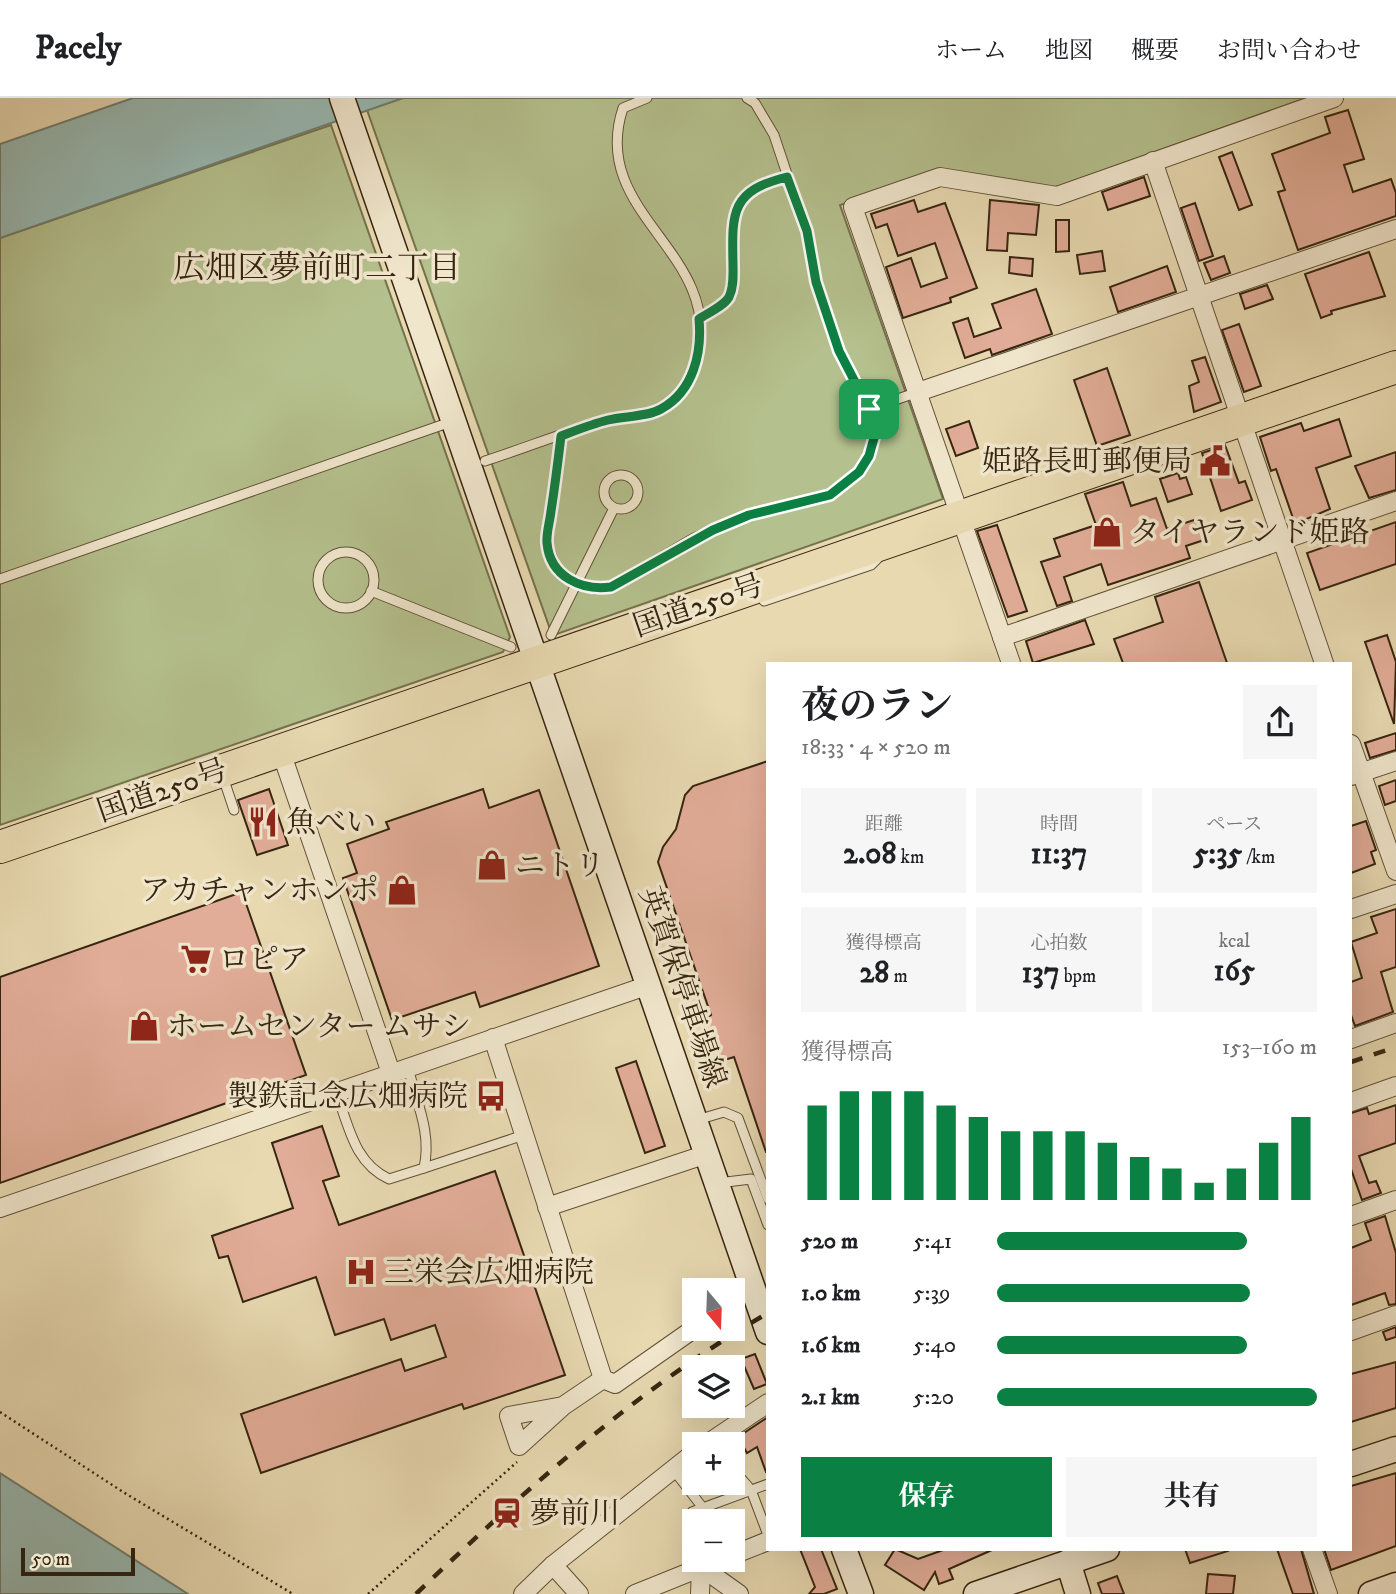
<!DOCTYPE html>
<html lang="ja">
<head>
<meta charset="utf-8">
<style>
  body { margin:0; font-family:"IM FELL DW Pica","Noto Serif JP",serif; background:#f6f6f6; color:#202124; height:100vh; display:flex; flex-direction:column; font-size:26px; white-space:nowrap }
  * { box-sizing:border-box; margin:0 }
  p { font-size:23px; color:#757577 }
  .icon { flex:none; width:38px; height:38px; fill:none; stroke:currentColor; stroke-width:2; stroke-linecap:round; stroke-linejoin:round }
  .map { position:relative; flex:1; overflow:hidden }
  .details { position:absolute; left:766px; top:564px; width:586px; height:889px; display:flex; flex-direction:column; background:#fff; border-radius:0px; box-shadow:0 7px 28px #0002 }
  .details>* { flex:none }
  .needle { width:46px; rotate:161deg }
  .tools { position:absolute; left:682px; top:1180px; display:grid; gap:14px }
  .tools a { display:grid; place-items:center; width:63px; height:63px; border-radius:0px; background:#fff; box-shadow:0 7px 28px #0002; font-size:35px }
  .scale { position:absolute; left:21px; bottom:18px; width:114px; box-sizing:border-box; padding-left:7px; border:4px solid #362510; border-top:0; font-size:19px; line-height:24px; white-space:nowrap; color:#362510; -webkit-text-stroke:5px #f0e6cc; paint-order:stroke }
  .pin { position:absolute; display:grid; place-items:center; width:60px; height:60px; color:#fff; margin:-30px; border-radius:14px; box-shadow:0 4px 10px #0006 }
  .round { display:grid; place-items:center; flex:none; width:74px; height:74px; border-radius:0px; background:#f6f6f6 }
  .headline { display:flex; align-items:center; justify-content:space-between; height:119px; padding:0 35px }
  h1 { font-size:38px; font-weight:700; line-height:52px }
  .stats { display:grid; grid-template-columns:repeat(3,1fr); gap:10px; height:119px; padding:7px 35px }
  .stats div { display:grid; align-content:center; border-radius:0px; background:#f6f6f6; text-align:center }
  .stats b { font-size:30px; font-weight:700 }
  .stats small { font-size:19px; font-weight:400 }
  .stats p { font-size:19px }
  .chart { height:196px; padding:14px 35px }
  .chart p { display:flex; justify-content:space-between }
  .chart svg { width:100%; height:126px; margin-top:7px; stroke:#0b8043; stroke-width:6 }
  .button { display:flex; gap:14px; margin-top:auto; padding:14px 35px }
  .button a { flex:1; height:80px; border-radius:0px; background:#0b8043; color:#fff; font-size:28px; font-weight:700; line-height:80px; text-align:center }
  .button a+a { background:#f6f6f6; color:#202124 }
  ul { padding:0 35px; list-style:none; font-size:23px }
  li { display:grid; grid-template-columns:112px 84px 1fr; align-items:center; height:52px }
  li i { height:18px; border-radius:9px; background:#0b8043 }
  header { display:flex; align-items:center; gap:42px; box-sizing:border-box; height:98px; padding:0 35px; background:#fff; border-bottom:2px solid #e0e0e0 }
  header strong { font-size:33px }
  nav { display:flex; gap:38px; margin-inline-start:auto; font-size:24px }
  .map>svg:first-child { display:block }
  .green { fill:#b4c08d; stroke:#75724e; stroke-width:2 }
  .water { fill:#98b9b2; stroke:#717e71; stroke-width:2 }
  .building { fill:#e2ad98; stroke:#362510; stroke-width:2 }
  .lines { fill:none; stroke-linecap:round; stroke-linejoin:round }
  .lane-casing { stroke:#625238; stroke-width:11 }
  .street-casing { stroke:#625238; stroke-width:20 }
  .secondary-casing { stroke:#362510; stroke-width:27 }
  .highway-casing { stroke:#362510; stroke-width:34 }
  .path { stroke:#362510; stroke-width:2.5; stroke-dasharray:2 3.5; stroke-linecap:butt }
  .lane { stroke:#f0e6cc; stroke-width:9 }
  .street { stroke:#f0e6cc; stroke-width:18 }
  .secondary { stroke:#f0e6cc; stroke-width:24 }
  .highway { stroke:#e8d9b1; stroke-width:32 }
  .rail { stroke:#362510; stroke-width:4.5; stroke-dasharray:12 12; stroke-linecap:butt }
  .route-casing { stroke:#fff; stroke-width:14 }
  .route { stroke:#0b8043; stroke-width:9 }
  .labels { text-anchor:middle; stroke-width:7; stroke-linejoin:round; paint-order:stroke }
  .poi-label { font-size:30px; fill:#362510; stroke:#f0e6cc; text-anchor:start }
  .street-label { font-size:30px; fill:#362510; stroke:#f0e6cc }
  .neighbourhood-label { font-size:32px; fill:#362510; stroke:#f0e6cc }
</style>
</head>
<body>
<header>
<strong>Pacely</strong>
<nav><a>ホーム</a><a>地図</a><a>概要</a><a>お問い合わせ</a></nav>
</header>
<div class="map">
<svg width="1396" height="1496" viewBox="0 0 1396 1496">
  <rect width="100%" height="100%" fill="#e8d9b1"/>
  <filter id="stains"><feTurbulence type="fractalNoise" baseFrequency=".00286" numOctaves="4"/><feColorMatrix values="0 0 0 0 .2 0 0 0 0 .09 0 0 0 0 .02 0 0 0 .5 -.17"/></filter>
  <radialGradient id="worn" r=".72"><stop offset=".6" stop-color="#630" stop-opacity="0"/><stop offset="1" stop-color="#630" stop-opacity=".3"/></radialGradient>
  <!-- green -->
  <g class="green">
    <path d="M 403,0 L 1306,0 L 1052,91 L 940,73 L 840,107 L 943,401 L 557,536 L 550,531 L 367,12 Z"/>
    <path d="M 331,27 L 510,539 L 503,554 L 0,727 L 0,140 Z"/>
  </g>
  <!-- water -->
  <g class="water">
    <path d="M 133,0 L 403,0 L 0,140 L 0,46 Z"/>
    <path d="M 0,1375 L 188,1496 L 0,1496 Z"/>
  </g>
  <!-- building -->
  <g class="building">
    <path d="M 1348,12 L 1364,61 L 1344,67 L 1353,94 L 1391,81 L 1396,95 L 1396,118 L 1298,152 L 1278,94 L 1285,92 L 1272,56 L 1330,35 L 1325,19 Z"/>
    <path d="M 1232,54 L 1252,107 L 1239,112 L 1219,59 Z"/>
    <path d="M 1144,79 L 1150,98 L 1108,112 L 1102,94 Z"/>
    <path d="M 914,102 L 918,114 L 945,105 L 977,190 L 950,200 L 951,204 L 903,220 L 886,169 L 911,160 L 921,189 L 947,180 L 935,145 L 898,158 L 887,126 L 876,130 L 871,116 Z"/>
    <path d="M 990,102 L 1039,107 L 1036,137 L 1008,135 L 1007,153 L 987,152 Z"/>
    <path d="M 1195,105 L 1213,158 L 1199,163 L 1181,110 Z"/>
    <path d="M 1056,122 L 1069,122 L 1069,153 L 1056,154 Z"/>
    <path d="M 1102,153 L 1105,173 L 1080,176 L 1077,157 Z"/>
    <path d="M 1369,154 L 1385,198 L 1331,213 L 1332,216 L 1321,220 L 1305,176 Z"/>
    <path d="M 1224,158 L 1230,175 L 1211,182 L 1204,165 Z"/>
    <path d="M 1010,159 L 1033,161 L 1032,178 L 1009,175 Z"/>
    <path d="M 1167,168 L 1176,194 L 1118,214 L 1110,189 Z"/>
    <path d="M 1267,187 L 1273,201 L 1245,211 L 1240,196 Z"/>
    <path d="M 1036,191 L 1052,236 L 992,257 L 990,251 L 965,260 L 953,225 L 968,220 L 974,239 L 1001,230 L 992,206 Z"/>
    <path d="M 1239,226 L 1261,288 L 1244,294 L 1222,232 Z"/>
    <path d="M 1205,259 L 1221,304 L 1194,314 L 1189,288 L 1199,284 L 1192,263 Z"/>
    <path d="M 1107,270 L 1130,337 L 1097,348 L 1074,282 Z"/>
    <path d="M 1339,321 L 1351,358 L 1316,370 L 1330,411 L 1295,426 L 1276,371 L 1271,373 L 1260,339 L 1301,325 L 1304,333 Z"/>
    <path d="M 969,323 L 978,350 L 956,358 L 946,331 Z"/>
    <path d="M 1225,347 L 1239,385 L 1245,383 L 1252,402 L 1221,413 L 1202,355 Z"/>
    <path d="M 1396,354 L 1396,392 L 1369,400 L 1355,368 Z"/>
    <path d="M 1178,375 L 1180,381 L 1186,379 L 1192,396 L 1168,404 L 1160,381 Z"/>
    <path d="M 1123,384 L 1131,408 L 1156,400 L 1167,431 L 1200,420 L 1207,441 L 1186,448 L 1190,460 L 1108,487 L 1101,466 L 1064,479 L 1072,503 L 1057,508 L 1041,464 L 1060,458 L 1054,441 L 1096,427 L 1085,396 Z"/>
    <path d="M 1396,424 L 1396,466 L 1320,492 L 1307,455 Z"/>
    <path d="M 997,427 L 1027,513 L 1008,519 L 977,433 Z"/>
    <path d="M 1199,484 L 1227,565 L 1123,565 L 1114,541 L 1163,524 L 1155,499 Z"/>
    <path d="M 1085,522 L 1094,546 L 1033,565 L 1026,543 Z"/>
    <path d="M 1387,537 L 1396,564 L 1394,626 L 1365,544 Z"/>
    <path d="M 1396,635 L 1396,652 L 1370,660 L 1365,645 Z"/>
    <path d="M 768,663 L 768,1054 L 766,1054 L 734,959 L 718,964 L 705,920 L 711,917 L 658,764 L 663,749 L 676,731 L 685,697 L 693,688 Z"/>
    <path d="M 1396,682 L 1396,703 L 1385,707 L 1379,688 Z"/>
    <path d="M 269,691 L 288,747 L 257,757 L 238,702 Z"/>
    <path d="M 483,691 L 489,710 L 539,692 L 599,868 L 480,909 L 475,894 L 392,922 L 343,780 L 357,775 L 347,746 L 389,731 L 386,724 Z"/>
    <path d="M 1366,723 L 1376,752 L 1371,754 L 1375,766 L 1351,775 L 1351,728 Z"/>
    <path d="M 242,794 L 306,977 L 0,1085 L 0,879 Z"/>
    <path d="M 1396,811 L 1396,869 L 1381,874 L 1393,914 L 1355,928 L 1351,917 L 1351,884 L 1362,880 L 1351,844 L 1377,835 L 1371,819 Z"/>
    <path d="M 636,963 L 665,1048 L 645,1055 L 616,970 Z"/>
    <path d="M 1396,1007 L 1396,1045 L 1359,1058 L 1369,1085 L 1376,1083 L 1381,1095 L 1362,1102 L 1351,1071 L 1351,1015 L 1367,1010 L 1369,1016 Z"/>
    <path d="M 322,1028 L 339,1078 L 323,1083 L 339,1127 L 495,1073 L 565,1277 L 464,1311 L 462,1306 L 261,1375 L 241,1316 L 401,1261 L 405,1273 L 446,1259 L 435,1227 L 391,1242 L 384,1221 L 335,1237 L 316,1179 L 243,1204 L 228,1158 L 219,1160 L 212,1138 L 293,1110 L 272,1045 Z"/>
    <path d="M 1385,1118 L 1396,1155 L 1396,1206 L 1389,1207 L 1385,1195 L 1351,1207 L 1351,1150 L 1371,1142 L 1365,1125 Z"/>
    <path d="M 1396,1229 L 1396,1239 L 1386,1242 L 1383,1234 Z"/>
    <path d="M 755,1256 L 767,1286 L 754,1291 L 741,1261 Z"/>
    <path d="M 1396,1264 L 1396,1310 L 1351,1324 L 1351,1276 Z"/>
    <path d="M 768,1319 L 768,1374 L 766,1374 L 757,1349 L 747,1355 L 738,1339 Z"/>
    <path d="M 1396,1375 L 1396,1448 L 1331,1472 L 1324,1451 L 1351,1451 L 1351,1388 Z"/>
    <path d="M 800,1451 L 821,1451 L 837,1491 L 824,1496 L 809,1496 L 815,1489 Z"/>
    <path d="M 895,1451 L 918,1461 L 946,1451 L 992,1452 L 949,1471 L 953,1481 L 939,1486 L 935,1474 L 924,1492 L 885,1467 Z"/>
    <path d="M 1185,1451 L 1227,1451 L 1228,1453 L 1190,1465 Z"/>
    <path d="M 1277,1451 L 1301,1451 L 1314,1496 L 1293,1496 Z"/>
    <path d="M 1208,1476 L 1235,1478 L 1233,1496 L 1206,1496 Z"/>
    <path d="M 1117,1478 L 1124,1496 L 1102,1496 L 1098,1485 Z"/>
  </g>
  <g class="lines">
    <!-- lane casing -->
    <g class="lane-casing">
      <g id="lane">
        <path d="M 699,221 C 708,215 725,208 729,199 C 734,189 733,177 733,167 C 732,115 729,93 787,79"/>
        <path d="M 869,311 L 918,294"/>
        <path d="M 561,338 L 547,446 L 555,467 L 565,479 L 594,491 L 611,489 L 694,440 L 749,417 L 830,397 L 859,374 L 869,358 L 874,340 L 869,311 L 839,252 L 815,184 L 806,133 L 774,37 L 755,5 L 747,0"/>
        <path d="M 485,363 C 525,350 565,334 606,322 C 622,318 649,320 663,310 C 681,297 693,279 698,258 C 722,153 588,116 623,10 L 647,0"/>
        <circle cx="621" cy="394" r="17"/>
        <circle cx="346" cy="482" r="28"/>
        <path d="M 0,481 L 442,327"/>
        <path d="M 371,493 L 511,549"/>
        <path d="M 764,503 L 871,467 L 878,460"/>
        <path d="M 551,537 L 614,410"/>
        <path d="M 225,685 L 234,712"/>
        <path d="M 336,994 C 349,1028 354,1065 389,1081 L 424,1070 C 432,1034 416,1004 408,969"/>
        <path d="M 697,1022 L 724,1014 L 738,1020 L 768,1101"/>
        <path d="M 424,1070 L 524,1037"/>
        <path d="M 718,1085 L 751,1081 L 768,1127"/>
        <path d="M 672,1370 L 703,1410"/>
        <path d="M 733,1371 L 751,1392 L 768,1437"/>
        <path d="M 692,1414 L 768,1386"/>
      </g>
    </g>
    <!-- street casing -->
    <g class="street-casing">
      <g id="street">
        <path d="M 1153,63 L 1324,565"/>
        <path d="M 918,294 L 1396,131"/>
        <path d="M 1002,539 L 1396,403"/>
        <path d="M 1011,565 L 853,109 L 940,79 L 1057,98 L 1334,0"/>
        <path d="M 1351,646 L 1396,773"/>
        <path d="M 280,651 L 391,975"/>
        <path d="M 1351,678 L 1396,663"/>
        <path d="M 1351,811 L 1396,796"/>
        <path d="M 493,940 L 603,1281 L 615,1286 L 695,1230"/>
        <path d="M 1351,941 L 1396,925"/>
        <path d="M 1351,1004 L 1396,988"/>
        <path d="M 547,1109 L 707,1056"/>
        <path d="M 0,1110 L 649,887"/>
        <path d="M 1351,1118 L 1396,1102"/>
        <path d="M 733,1203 L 753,1189"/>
        <path d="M 1351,1233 L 1396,1217"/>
        <path d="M 563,1308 L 519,1348 L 509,1318 L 563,1308 L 603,1281"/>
        <path d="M 707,1346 L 768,1305"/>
        <path d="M 1312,1451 L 1328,1496"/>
        <path d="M 733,1457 L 768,1443"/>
        <path d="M 701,1469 L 739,1496"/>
        <path d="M 523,1496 L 553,1467"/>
        <path d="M 579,1496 L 553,1467 L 695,1354"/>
        <path d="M 635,1496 L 722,1461"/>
        <path d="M 700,1496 L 701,1469"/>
      </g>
    </g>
    <!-- secondary casing -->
    <g class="secondary-casing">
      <g id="secondary">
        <path d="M 342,0 L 768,1234"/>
        <path d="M 1351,1366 L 1396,1351"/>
        <path d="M 844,1451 L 861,1496"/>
        <path d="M 1068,1464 L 1078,1496"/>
        <path d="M 976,1496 L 1107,1451"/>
        <path d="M 1371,1496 L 1396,1487"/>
      </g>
    </g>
    <!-- highway casing -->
    <g class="highway-casing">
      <path id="highway" d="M 0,749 L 1396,269"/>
    </g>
    <!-- path -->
    <g class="path">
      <path d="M 0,1314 L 123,1394 L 293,1496"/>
      <path d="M 368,1496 L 517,1364"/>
    </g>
    <!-- lane -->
    <use href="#lane" class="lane"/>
    <!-- street -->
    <use href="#street" class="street"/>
    <!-- secondary -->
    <use href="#secondary" class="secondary"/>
    <!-- highway -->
    <use href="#highway" class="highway"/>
    <!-- rail -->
    <g class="rail">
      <path d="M 1351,964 L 1396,949"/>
      <path d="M 416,1496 C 525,1392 637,1291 768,1215"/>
    </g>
  </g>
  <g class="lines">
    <!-- route casing -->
    <g class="route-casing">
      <path id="route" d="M 787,79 L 807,133 L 816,184 L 839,253 L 869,311 L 874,340 L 869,358 L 859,374 L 830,397 L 749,417 L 713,432 L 611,489 C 582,493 550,479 547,445 C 546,436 550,423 551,413 C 555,388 558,363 561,338 C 577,332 592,326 608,322 C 624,318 647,319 661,311 C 694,293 702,254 699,221 C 708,215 724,208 729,199 C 734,189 733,177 733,167 C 732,115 730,93 787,79 Z"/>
    </g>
    <!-- route -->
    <use href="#route" class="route"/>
  </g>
  <!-- icons -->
  <defs>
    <g id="civic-bare" transform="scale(2.415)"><path d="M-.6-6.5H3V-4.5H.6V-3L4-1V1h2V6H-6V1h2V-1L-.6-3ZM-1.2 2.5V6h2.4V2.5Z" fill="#8f2418" stroke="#f0e6cc" stroke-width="2.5" paint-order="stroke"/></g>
    <g id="shop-bare" transform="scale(2.415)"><path d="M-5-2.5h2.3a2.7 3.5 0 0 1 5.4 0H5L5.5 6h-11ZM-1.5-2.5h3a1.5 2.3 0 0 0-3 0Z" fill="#8f2418" stroke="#f0e6cc" stroke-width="2.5" paint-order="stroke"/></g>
    <g id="restaurant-bare" transform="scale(2.415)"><path d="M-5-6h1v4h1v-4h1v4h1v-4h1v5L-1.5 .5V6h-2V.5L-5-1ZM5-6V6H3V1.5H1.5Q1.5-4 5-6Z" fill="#8f2418" stroke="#f0e6cc" stroke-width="2.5" paint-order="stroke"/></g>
    <g id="supermarket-bare" transform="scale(2.415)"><path d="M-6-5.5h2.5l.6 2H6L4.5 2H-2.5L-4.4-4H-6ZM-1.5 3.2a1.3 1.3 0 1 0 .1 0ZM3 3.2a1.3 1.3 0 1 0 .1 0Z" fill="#8f2418" stroke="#f0e6cc" stroke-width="2.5" paint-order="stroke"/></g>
    <g id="bus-bare" transform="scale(2.415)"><path d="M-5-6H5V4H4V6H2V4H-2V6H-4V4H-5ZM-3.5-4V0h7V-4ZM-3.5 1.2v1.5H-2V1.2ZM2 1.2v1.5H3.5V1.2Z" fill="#8f2418" stroke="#f0e6cc" stroke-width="2.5" paint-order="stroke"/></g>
    <g id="hospital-bare" transform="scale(2.415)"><path d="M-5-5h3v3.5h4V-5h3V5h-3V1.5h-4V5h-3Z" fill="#8f2418" stroke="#f0e6cc" stroke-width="2.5" paint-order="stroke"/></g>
    <g id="station-bare" transform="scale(2.415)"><path d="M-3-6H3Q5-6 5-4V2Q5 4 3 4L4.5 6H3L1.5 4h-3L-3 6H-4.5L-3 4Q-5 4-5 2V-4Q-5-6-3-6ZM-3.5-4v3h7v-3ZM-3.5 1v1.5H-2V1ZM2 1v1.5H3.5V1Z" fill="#8f2418" stroke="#f0e6cc" stroke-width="2.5" paint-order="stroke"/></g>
  </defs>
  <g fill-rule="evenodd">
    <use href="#civic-bare" x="1215" y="363"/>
    <use href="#shop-bare" x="1107" y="434"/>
    <use href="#restaurant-bare" x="263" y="724"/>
    <use href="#shop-bare" x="492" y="767"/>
    <use href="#shop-bare" x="402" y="792"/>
    <use href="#supermarket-bare" x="196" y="861"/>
    <use href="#shop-bare" x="144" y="928"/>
    <use href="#bus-bare" x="491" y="998"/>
    <use href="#hospital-bare" x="361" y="1174"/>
    <use href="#station-bare" x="507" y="1415"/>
  </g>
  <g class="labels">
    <!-- poi labels -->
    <g class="poi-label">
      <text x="1192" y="373" text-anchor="end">姫路長町郵便局</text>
      <text x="1130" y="444">タイヤランド姫路</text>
      <text x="286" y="734">魚べい</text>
      <text x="515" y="777">ニトリ</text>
      <text x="379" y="802" text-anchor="end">アカチャンホンポ</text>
      <text x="219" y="871">ロピア</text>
      <text x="167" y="938">ホームセンター ムサシ</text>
      <text x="468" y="1008" text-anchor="end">製鉄記念広畑病院</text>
      <text x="384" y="1184">三栄会広畑病院</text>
      <text x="530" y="1425">夢前川</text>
    </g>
    <!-- street labels -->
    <g class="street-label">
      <text transform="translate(698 507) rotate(-19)" y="10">国道250号</text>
      <text transform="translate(162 692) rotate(-19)" y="10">国道250号</text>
      <text transform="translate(683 889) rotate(71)" y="10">英賀保停車場線</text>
    </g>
    <!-- neighbourhood labels -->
    <g class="neighbourhood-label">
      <text x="317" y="180">広畑区夢前町二丁目</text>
    </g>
  </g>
  <rect width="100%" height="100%" filter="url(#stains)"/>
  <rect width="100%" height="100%" fill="url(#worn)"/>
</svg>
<div class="tools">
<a><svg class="needle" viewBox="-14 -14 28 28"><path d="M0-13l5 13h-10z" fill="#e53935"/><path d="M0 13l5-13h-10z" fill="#757577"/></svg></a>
<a><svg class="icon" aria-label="layers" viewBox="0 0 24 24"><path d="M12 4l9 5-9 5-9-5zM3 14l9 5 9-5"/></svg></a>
<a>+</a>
<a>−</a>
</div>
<div class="scale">50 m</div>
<div class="pin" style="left:869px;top:311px;background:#1e9e55"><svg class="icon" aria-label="arrive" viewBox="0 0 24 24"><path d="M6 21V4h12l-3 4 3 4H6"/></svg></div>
<section class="details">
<div class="headline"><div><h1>夜のラン</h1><p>18:33 · 4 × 520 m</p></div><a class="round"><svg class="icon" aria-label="share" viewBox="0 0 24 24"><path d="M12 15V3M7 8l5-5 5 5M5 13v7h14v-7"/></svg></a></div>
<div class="stats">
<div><p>距離</p><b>2.08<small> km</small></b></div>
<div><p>時間</p><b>11:37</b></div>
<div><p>ペース</p><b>5:35<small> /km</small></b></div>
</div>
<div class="stats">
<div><p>獲得標高</p><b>28<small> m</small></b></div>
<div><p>心拍数</p><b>137<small> bpm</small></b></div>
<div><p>kcal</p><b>165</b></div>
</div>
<div class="chart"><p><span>獲得標高</span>153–160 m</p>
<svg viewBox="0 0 160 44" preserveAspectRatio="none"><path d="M5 44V11M15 44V6M25 44V6M35 44V6M45 44V11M55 44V15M65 44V20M75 44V20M85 44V20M95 44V24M105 44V29M115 44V33M125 44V38M135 44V33M145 44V24M155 44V15"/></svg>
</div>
<ul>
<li><b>520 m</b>5:41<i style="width:78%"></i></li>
<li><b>1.0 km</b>5:39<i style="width:79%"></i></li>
<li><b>1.6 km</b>5:40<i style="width:78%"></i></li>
<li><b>2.1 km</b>5:20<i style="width:100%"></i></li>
</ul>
<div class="button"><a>保存</a><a>共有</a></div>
</section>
</div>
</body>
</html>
